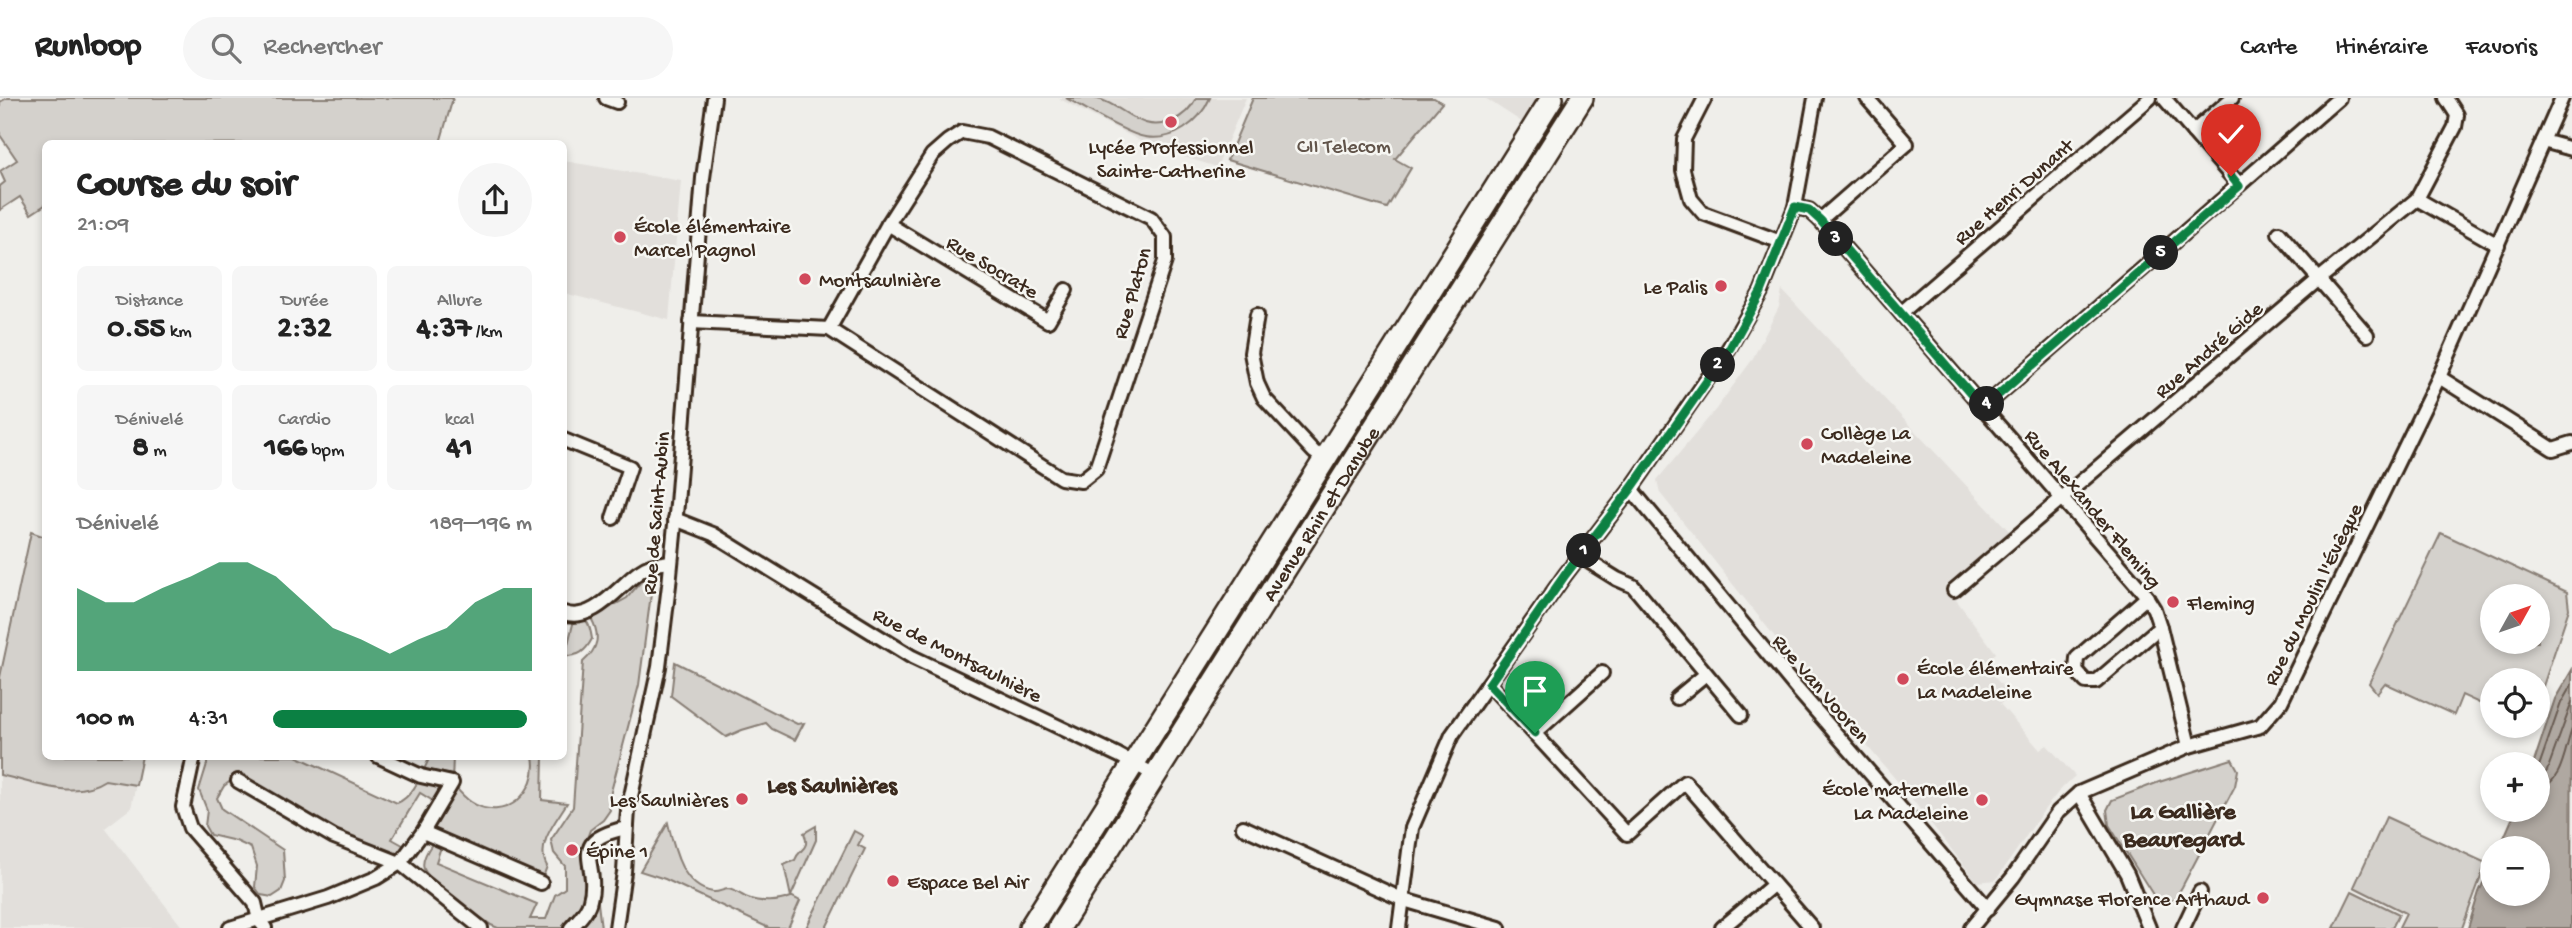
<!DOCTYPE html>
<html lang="fr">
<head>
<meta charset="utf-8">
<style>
  body { margin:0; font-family:"Gochi Hand",sans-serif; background:#f6f6f6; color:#222; height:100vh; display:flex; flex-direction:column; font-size:26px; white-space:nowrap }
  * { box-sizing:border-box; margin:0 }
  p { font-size:23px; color:#767676 }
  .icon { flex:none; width:38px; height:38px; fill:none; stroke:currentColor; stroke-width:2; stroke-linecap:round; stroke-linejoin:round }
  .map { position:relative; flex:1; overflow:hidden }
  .sheet { position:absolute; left:42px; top:42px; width:525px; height:620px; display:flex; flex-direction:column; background:#fff; border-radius:10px; box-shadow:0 4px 10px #0003 }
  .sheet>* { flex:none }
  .needle { width:46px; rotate:50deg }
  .fabs { position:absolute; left:2480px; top:486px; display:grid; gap:14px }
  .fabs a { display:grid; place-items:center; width:70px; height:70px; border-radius:50%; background:#fff; box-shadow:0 4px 10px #0003; font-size:35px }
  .pin { position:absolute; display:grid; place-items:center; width:60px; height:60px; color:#fff; margin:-72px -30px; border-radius:50% 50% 50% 0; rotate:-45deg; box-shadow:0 0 7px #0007 }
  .pin .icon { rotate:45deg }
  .km { position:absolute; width:35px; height:35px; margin:-18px; border-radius:50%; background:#222; color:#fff; font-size:19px; line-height:35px; text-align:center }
  .round { display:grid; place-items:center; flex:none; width:74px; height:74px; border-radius:37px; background:#f6f6f6 }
  .head { display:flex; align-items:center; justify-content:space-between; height:119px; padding:0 35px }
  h1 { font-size:38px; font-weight:700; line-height:52px }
  .figures { display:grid; grid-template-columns:repeat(3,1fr); gap:10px; height:119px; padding:7px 35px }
  .figures div { display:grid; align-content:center; border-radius:10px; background:#f6f6f6; text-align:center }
  .figures b { font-size:30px; font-weight:700 }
  .figures small { font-size:19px; font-weight:400 }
  .figures p { font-size:19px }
  .chart { height:196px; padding:14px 35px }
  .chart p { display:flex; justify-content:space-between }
  .chart svg { width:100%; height:126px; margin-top:7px; fill:#0b8043; opacity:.7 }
  ul { padding:0 35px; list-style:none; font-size:23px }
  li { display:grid; grid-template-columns:112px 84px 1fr; align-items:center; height:52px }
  li i { height:18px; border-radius:9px; background:#0b8043 }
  header { display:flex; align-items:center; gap:42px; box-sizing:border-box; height:98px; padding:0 35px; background:#fff; border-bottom:2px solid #e0e0e0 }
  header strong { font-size:33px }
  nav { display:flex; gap:38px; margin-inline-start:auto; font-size:24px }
  .search { width:490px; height:63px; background:#f6f6f6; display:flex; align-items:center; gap:18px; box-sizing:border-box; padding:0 24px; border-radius:38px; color:#767676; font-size:26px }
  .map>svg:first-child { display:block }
  .built { fill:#e2dfdb }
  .green { fill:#d4d1cc; stroke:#887e75; stroke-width:2; fill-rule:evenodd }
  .water { fill:#afa8a1; stroke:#81766d; stroke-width:2 }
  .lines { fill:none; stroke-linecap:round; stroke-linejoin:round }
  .shore { stroke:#695c52; stroke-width:2 }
  .minor-casing { stroke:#3b2a1e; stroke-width:18 }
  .primary-casing { stroke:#3b2a1e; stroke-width:26 }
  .minor { stroke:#f6f6f2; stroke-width:12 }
  .primary { stroke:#f6f6f2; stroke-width:21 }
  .route-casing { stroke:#fff; stroke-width:14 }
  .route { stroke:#0b8043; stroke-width:9 }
  .poi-dot { fill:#d1495b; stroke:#f6f6f2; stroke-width:2.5 }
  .labels { text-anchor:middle; stroke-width:5; stroke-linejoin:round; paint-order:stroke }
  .park-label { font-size:21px; fill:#61544a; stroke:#f6f6f2 }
  .poi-label { font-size:21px; fill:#3b2a1e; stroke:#f6f6f2; text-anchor:start }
  .street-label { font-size:21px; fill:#3b2a1e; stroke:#f6f6f2 }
  .neighbourhood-label { font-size:23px; font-weight:bold; fill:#3b2a1e; stroke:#f6f6f2 }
  .quarter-label { font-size:24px; font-weight:bold; fill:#3b2a1e; stroke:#f6f6f2 }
</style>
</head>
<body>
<header>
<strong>Runloop</strong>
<div class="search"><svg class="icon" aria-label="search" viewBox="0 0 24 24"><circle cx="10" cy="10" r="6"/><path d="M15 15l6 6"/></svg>Rechercher</div>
<nav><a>Carte</a><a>Itinéraire</a><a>Favoris</a></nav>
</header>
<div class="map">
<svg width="2572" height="830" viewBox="0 0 2572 830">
  <rect width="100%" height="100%" fill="#efeeea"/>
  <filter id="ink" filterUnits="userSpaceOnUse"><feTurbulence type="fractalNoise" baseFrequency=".0143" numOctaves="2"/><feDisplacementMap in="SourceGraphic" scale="14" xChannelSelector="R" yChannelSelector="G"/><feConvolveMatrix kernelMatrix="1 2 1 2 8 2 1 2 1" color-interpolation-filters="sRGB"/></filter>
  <g filter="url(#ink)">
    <!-- built -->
    <g class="built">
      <path d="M 1058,0 L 1246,0 L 1217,69 L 1152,49 Z"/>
      <path d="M 1485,0 L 1540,0 L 1525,26 Z"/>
      <path d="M 564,63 L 681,83 L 669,222 L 564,195 Z"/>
      <path d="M 1782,192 L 2010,434 L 1945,487 L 1996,555 L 1983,566 L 2010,597 L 2000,606 L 2040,652 L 2047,647 L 2075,678 L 2060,692 L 2044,712 L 1996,782 L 1977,784 L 1904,691 L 1791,559 L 1660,395 L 1657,382 L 1716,311 L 1752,262 L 1779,209 Z"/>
      <path d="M 31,434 L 45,439 L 46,658 L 142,658 L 131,710 L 105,730 L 183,830 L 0,830 L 0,579 Z"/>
    </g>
    <!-- green -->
    <g class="green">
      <path d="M 7,0 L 453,0 L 440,45 L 46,46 L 45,107 L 31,116 L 20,99 L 0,112 L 0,88 L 5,84 L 0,73 L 17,62 L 0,37 L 0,4 Z"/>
      <path d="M 1066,0 C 1075,0 1086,0 1094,0 C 1123,5 1139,37 1172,23 C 1183,18 1191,11 1196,0 L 1210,0 C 1199,25 1173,44 1145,39 C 1128,37 1084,9 1066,0 Z"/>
      <path d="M 1253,0 L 1434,0 L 1442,5 L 1395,61 L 1411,70 L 1387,110 L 1227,62 Z"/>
      <path d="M 31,434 L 45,439 L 46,658 L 142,658 L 136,687 L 105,682 C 73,703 34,684 0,677 L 0,579 Z"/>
      <path d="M 2441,435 L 2567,494 L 2569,511 L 2538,603 L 2538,583 L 2492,583 L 2492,611 L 2462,597 L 2454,617 L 2385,585 L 2377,595 L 2369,585 ZM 2492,499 L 2538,499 L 2538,544 L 2492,544 Z"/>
      <path d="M 650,473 L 654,473 L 639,587 L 608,705 L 610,712 L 603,722 L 590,732 L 586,743 L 598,805 L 601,830 L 498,830 L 491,827 C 477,817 430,786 424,771 C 421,763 427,753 432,746 L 442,746 L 436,764 L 537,806 L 530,821 L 546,821 L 555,797 L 565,790 L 565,768 L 554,755 L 551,742 L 573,709 L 583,564 C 598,551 601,538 591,520 L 627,500 Z"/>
      <path d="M 575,518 C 589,520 590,529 592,541 C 585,554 579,558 565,558 Z"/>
      <path d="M 675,564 L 797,626 L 804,625 L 795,642 L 772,631 L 766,625 L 742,632 L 726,639 L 671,598 Z"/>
      <path d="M 207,658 L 296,658 L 397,705 C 414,698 421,677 429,661 L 423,658 L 453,658 L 452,685 C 458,692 463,699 471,704 C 504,726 540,694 533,658 L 543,658 L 542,702 L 567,705 C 556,723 535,747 547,768 L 541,785 L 423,734 L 438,706 L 420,695 L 392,741 L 410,751 L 400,765 L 334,739 L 232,682 L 224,688 L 217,700 L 222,711 L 283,752 L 285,783 L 281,793 L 272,799 L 261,797 L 255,789 L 257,768 L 251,750 L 236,743 L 210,737 L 205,728 L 207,712 L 199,692 L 207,666 Z"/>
      <path d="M 2232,661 L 2238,672 L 2235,688 L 2182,789 L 2174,802 L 2165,803 L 2155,800 L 2109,727 L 2107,712 L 2112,702 L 2159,684 Z"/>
      <path d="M 2386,719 L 2486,765 L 2462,830 L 2401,830 L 2399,829 L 2406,815 L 2354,789 Z"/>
      <path d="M 668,725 C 674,751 682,789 713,794 C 718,795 723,791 728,791 C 735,792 742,798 748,800 C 761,805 778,804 791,799 L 784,767 L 795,762 C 799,750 811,752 804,735 L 816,728 L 816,742 L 791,798 L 800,803 L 788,830 L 769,830 L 665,781 L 640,773 Z"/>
      <path d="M 854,733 L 863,738 L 858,747 L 865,751 L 826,830 L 806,830 Z"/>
      <path d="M 2352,793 L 2399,816 L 2392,830 L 2334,830 Z"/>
    </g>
    <!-- water -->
    <path class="water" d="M 2572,572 L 2571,830 L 2468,830 L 2479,794 L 2492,765 L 2492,796 L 2538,796 L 2538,751 L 2499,751 L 2516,712 L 2538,712 L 2538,667 L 2533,667 L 2555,601 Z"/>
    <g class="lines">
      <!-- shore -->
      <g class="shore">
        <path d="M 2538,671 L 2561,605 L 2572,586"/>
        <path d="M 2538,681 L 2547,673 L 2572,604"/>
        <path d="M 2538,692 C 2563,684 2564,653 2572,631"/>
      </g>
      <!-- minor casing -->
      <g class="minor-casing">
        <g id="minor">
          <path d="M 606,0 L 617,4"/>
          <path d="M 1705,0 L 1684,41 L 1683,72 L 1691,101 L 1703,115 L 1781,144"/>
          <path d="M 2164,0 L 2239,87"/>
          <path d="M 2193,34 L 2232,0"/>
          <path d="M 2543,43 L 2572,51"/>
          <path d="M 2417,101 L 2455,29 L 2457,17 L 2446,0"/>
          <path d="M 1795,109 L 1809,112 L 1820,122 L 2144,495 L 2154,511 L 2160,529 L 2189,648"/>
          <path d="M 1820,122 L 1907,46 L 1867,0"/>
          <path d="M 888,126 L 1048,223 L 1066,192"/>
          <path d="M 2279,135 L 2367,237"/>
          <path d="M 1901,215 L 2150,0"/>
          <path d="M 1257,217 L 1251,255 L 1257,285 L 1264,300 L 1314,354 L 1325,361"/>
          <path d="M 691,224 L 829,231 L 1061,380 L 1081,383 L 1096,371 L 1165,163 L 1165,139 L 1151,120 L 988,39 L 962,34 L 948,43 L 932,57 L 888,126 L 829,231"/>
          <path d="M 2439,279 L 2553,351 L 2572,345"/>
          <path d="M 1983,310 L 2339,0"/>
          <path d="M 564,342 L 630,369 L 613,420"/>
          <path d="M 1631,391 L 1797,591 L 1988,811"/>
          <path d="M 675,421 L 713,436 L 912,559 L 1118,657 L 1155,677"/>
          <path d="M 1580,458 L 1617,481 L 1633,488 L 1741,617"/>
          <path d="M 1954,492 L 2319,181 L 2417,101 L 2498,147"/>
          <path d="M 2147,499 L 2077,560 L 2076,573 L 2086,584 L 2096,584 L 2160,529"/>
          <path d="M 564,515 C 593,525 618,489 639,474 C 648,467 659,465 670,464"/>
          <path d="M 1489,586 L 1627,736 L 1685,684 L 1812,830"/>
          <path d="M 1677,600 L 1706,576"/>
          <path d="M 1535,635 L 1602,575"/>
          <path d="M 194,658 L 183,709 L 190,730 L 255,805 L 259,822 L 265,830"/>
          <path d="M 238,683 L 334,739 L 400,765 L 481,830"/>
          <path d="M 2079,695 L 2127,776 L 2149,830"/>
          <path d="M 1243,729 L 1404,802 L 1499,830"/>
          <path d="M 423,734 L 541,785"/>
          <path d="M 230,830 L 328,800 L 376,780 L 400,765 L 423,734 L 452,685 L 421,678 L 378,658"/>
          <path d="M 571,830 C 578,822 588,813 590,802 C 601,765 564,744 626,730"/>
          <path d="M 616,830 L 624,774 L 628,712 L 659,569 L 669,487 L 677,406 L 703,80 L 714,0"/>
          <path d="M 1399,830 L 1412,730 L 1452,637 L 1565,477 L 1631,391 L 1729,250 L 1761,194 L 1795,109 L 1815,0"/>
          <path d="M 1722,830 L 1773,787"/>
          <path d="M 1971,830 L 2013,779 L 2058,714 L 2079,695 L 2189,648 L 2260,628 L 2281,604 L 2439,279 L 2562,0"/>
          <path d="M 2183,830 L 2200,794"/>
        </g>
      </g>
      <!-- primary casing -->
      <g class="primary-casing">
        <g id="primary">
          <path d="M 1030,830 L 1552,0"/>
          <path id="s1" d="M 1059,830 L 1582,0"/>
        </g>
      </g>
      <!-- minor -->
      <use href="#minor" class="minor"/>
      <!-- primary -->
      <use href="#primary" class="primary"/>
    </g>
  </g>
  <g class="lines" filter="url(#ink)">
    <!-- route casing -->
    <g class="route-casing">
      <path id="route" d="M 1535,635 L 1489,586 L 1565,477 L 1631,391 L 1730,250 L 1761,194 L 1795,109 L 1809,112 L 1820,122 L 1983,310 L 2239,88 L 2231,78"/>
    </g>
    <!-- route -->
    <use href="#route" class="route"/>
  </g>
  <!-- markers -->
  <g class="poi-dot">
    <circle cx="1171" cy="24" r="7"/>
    <circle cx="620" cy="139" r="7"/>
    <circle cx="805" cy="181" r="7"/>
    <circle cx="1721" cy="188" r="7"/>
    <circle cx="1807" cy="346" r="7"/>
    <circle cx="2173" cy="504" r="7"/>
    <circle cx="1903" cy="581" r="7"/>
    <circle cx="742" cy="701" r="7"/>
    <circle cx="1982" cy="702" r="7"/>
    <circle cx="572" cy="752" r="7"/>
    <circle cx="893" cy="783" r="7"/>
    <circle cx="2263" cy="800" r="7"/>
  </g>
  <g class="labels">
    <!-- park labels -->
    <g class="park-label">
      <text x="1344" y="54">CII Telecom</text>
    </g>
    <!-- poi labels -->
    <g class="poi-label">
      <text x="1171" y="55" text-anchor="middle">Lycée Professionnel<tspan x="1171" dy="24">Sainte-Catherine</tspan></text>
      <text x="634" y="134">École élémentaire<tspan x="634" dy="24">Marcel Pagnol</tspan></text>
      <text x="819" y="188">Montsaulnière</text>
      <text x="1707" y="195" text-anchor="end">Le Palis</text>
      <text x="1821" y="341">Collège La<tspan x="1821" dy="24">Madeleine</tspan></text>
      <text x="2187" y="511">Fleming</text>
      <text x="1917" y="576">École élémentaire<tspan x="1917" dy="24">La Madeleine</tspan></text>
      <text x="1968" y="697" text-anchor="end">École maternelle<tspan x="1968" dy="24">La Madeleine</tspan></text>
      <text x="728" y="708" text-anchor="end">Les Saulnières</text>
      <text x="586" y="759">Épine 1</text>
      <text x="907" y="790">Espace Bel Air</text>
      <text x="2249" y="807" text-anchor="end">Gymnase Florence Arthaud</text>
    </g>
    <!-- street labels -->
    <g class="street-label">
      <text transform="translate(2013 93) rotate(-41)" y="7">Rue Henri Dunant</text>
      <text transform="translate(993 168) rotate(31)" y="7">Rue Socrate</text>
      <text transform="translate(1131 195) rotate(-74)" y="7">Rue Platon</text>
      <text transform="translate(2208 251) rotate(-41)" y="7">Rue André Gide</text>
      <text transform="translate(2094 410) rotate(50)" y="7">Rue Alexander Fleming</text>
      <text transform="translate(655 415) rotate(-85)" y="7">Rue de Saint-Aubin</text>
      <text dy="7" stroke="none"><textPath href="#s1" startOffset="490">Avenue Rhin et Danube</textPath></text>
      <text transform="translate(2312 496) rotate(-64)" y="7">Rue du Moulin l'Évêque</text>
      <text transform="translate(958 556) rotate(27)" y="7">Rue de Montsaulnière</text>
      <text transform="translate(1822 590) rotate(49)" y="7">Rue Van Vooren</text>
    </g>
    <!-- neighbourhood labels -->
    <g class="neighbourhood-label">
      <text x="832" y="694">Les Saulnières</text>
    </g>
    <!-- quarter labels -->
    <g class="quarter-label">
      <text x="2183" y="720">La Gallière<tspan x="2183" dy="28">Beauregard</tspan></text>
    </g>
  </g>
</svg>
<div class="fabs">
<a><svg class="needle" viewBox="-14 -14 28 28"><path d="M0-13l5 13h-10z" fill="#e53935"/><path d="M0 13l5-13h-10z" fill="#767676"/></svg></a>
<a><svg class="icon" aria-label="locate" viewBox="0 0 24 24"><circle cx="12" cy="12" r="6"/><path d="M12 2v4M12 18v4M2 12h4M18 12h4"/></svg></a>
<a>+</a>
<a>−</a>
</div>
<div class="pin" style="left:1535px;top:635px;background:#1e9e55"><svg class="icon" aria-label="arrive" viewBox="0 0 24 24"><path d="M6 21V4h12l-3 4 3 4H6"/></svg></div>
<div class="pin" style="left:2231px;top:78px;background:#d93025"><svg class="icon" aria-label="check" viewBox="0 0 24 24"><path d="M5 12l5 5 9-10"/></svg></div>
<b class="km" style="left:1584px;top:453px">1</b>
<b class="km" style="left:1718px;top:267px">2</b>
<b class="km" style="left:1836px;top:141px">3</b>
<b class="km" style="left:1987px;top:306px">4</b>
<b class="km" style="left:2161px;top:155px">5</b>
<section class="sheet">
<div class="head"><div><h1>Course du soir</h1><p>21:09</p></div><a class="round"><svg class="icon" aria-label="share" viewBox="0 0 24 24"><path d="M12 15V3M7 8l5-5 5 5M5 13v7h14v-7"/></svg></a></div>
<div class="figures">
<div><p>Distance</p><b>0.55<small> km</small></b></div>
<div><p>Durée</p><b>2:32</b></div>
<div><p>Allure</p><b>4:37<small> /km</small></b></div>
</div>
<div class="figures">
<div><p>Dénivelé</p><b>8<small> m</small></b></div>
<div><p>Cardio</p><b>166<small> bpm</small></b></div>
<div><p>kcal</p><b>41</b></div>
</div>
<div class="chart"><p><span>Dénivelé</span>189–196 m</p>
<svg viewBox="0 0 160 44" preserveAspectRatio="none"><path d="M0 44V15L10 20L20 20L30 15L40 11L50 6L60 6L70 11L80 20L90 29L100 33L110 38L120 33L130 29L140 20L150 15L160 15V44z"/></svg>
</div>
<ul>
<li><b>100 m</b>4:31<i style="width:98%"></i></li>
</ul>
</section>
</div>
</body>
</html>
